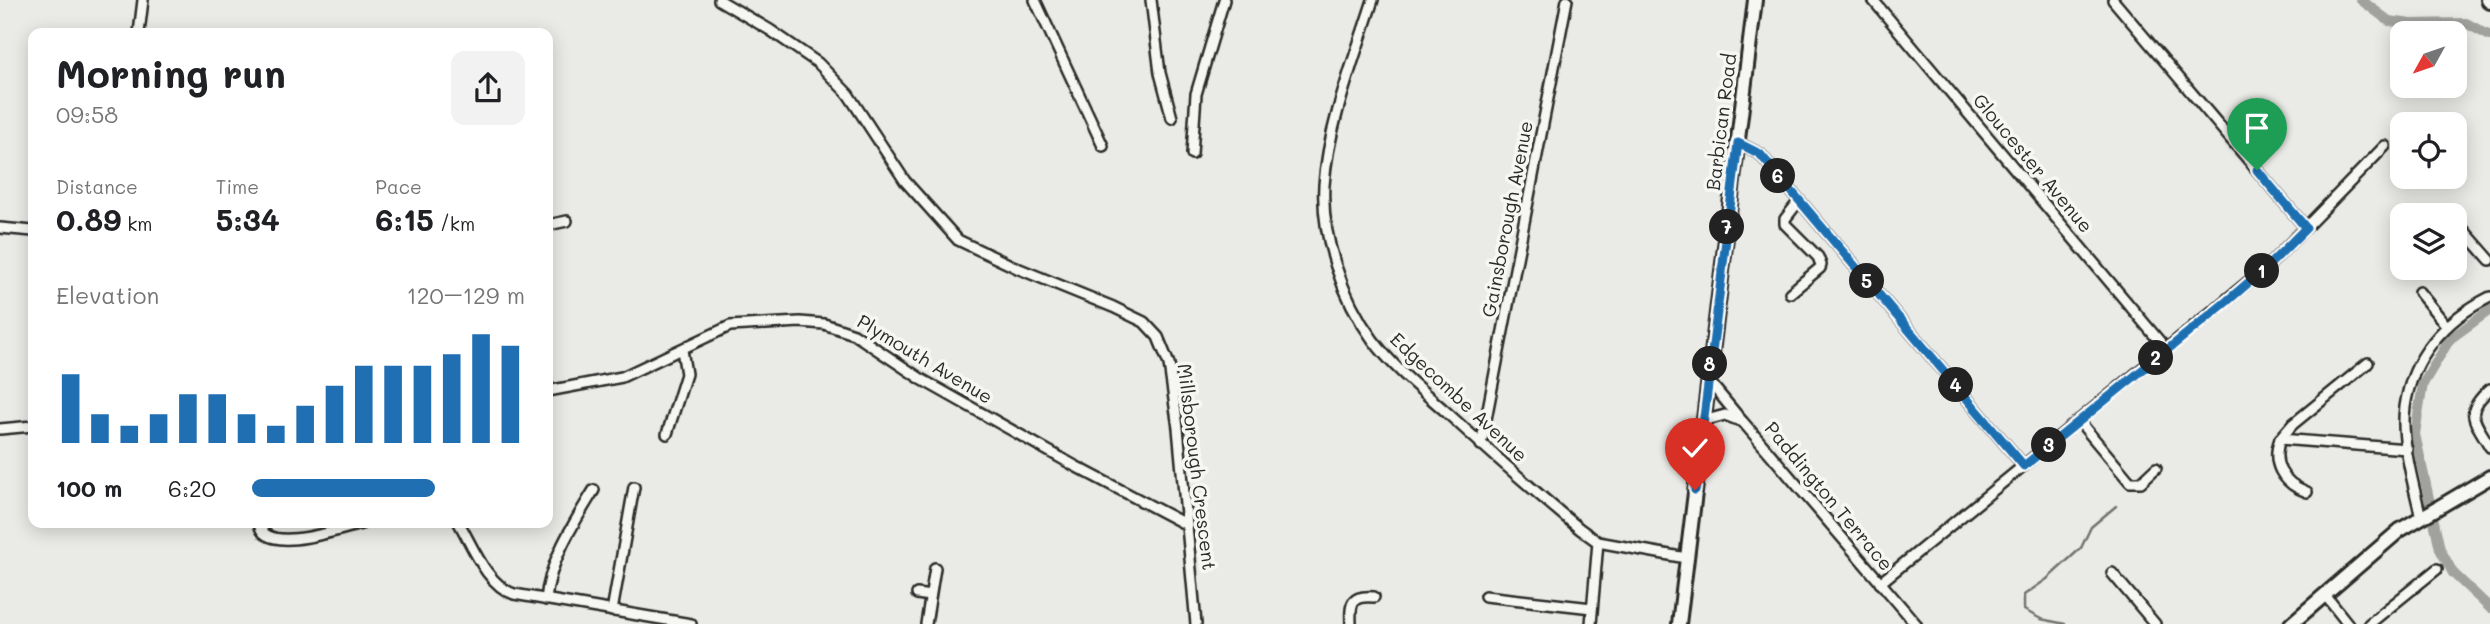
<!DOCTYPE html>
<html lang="en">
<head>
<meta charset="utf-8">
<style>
  body { margin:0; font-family:Mali,sans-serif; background:#f2f2f2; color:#202124; height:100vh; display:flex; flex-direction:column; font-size:26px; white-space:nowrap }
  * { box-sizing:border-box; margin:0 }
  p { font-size:23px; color:#757577 }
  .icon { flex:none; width:38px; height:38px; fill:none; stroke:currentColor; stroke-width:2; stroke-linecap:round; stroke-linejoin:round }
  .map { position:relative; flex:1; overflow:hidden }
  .sheet { position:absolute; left:28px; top:28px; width:525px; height:500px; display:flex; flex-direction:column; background:#fff; border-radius:14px; box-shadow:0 4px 18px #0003 }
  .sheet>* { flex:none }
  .needle { width:46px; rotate:230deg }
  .buttons { position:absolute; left:2390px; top:21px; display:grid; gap:14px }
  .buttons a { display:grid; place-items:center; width:77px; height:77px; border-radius:14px; background:#fff; box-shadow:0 4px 18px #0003; font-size:35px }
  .pin { position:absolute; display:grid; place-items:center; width:60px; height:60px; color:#fff; margin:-72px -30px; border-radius:50% 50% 50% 0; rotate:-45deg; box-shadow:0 0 7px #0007 }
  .pin .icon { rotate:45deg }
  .km { position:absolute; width:35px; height:35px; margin:-18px; border-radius:50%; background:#222; color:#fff; font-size:19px; line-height:35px; text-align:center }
  .round { display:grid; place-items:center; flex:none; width:74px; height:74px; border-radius:14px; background:#f2f2f2 }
  .overview { display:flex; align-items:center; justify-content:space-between; height:119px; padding:0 28px }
  h1 { font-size:38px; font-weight:700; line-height:52px }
  .figures { display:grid; grid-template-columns:repeat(3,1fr); gap:10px; height:119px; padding:7px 28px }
  .figures div { display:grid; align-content:center }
  .figures b { font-size:30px; font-weight:700 }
  .figures small { font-size:19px; font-weight:400 }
  .figures p { font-size:19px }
  .chart { height:196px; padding:14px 28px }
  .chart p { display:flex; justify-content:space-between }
  .chart svg { width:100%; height:126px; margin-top:7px; stroke:#1f6fb2; stroke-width:6 }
  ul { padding:0 28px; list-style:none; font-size:23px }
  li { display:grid; grid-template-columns:112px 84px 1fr; align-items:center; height:52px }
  li i { height:18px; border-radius:9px; background:#1f6fb2 }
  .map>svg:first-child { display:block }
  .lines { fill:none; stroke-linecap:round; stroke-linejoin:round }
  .stream { stroke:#727270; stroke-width:2.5 }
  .canal { stroke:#a1a19e; stroke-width:10 }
  .street-casing { stroke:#2b2b2b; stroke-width:14 }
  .secondary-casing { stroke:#2b2b2b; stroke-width:18 }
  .street { stroke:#f6f6f2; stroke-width:9 }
  .secondary { stroke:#f6f6f2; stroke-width:12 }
  .route-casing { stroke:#fff; stroke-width:14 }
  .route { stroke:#1f6fb2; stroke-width:9 }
  .labels { text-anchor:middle; stroke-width:7; stroke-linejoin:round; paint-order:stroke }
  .street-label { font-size:19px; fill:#2b2b2b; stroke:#f6f6f2 }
</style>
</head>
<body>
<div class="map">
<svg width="2490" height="624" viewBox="0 0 2490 624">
  <rect width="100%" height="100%" fill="#eaeae6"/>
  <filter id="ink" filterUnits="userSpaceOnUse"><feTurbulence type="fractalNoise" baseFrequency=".0143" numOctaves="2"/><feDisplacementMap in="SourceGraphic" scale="14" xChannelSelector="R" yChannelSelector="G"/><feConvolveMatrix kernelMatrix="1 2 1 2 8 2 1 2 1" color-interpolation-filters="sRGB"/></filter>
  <g filter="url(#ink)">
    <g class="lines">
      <!-- stream -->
      <path class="stream" d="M 2065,624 L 2041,619 L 2024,610 L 2024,595 L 2047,579 L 2081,548 L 2091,527 L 2116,506"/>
      <!-- canal -->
      <g class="canal">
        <path d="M 2361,0 L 2389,21 L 2411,24 L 2466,23 L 2490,36"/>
        <path d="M 2490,310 L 2450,339 L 2423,384 L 2415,434 L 2440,549 L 2453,573 L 2490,608"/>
      </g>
      <!-- street casing -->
      <g class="street-casing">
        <g id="street">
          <path d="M 719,0 L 770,30 L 818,63 L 848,94 L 905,181 L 958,240 L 1017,268 L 1113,307 L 1144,322 L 1158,337 L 1169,364 L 1178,428 L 1196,624"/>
          <path d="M 1035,0 L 1103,146"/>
          <path d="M 1151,0 L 1160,73 L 1172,118"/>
          <path d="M 1373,0 C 1355,57 1328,125 1324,185 C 1321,236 1342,298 1373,340 C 1393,367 1419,388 1444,410 C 1489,451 1534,491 1580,529 L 1598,542 L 1686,558"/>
          <path d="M 1873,0 L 2166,349"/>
          <path d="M 2113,0 L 2306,228"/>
          <path d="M 139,33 L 143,0"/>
          <path d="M 1738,143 L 1760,154 L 2024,466"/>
          <path d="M 1192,154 L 1196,94 L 1224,0"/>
          <path d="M 548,225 L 567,221"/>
          <path d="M 0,228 L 33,231"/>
          <path d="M 2462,228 L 2490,260"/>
          <path d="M 2419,292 L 2446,325"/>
          <path d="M 1790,293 L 1820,268 L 1821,265 L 1818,257 L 1785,224 L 1785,219 L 1799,201"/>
          <path d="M 2368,363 L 2293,424 L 2280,439 L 2407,449"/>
          <path d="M 1708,380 L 1742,421"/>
          <path d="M 2490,389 C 2463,413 2474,419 2490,447"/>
          <path d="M 548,391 L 622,377 L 730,326 L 800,322 L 824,324 L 854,334 L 921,379 L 1075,466 L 1187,525"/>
          <path d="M 1703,421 L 1725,415 L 1743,422 L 1916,624"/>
          <path d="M 2079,421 L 2130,482 L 2141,482 L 2156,468"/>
          <path d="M 0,429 L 33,426"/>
          <path d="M 667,434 L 686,374 L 682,350"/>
          <path d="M 2280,439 C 2271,463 2282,483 2307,492"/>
          <path d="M 1481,445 L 1567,0"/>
          <path d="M 2421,518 C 2414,485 2400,440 2405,407 C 2412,356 2446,319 2490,297"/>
          <path d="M 259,523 C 263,556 341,529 361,524"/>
          <path d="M 459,523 C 473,547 487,585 514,594 L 691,624"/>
          <path d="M 2112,573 L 2155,624"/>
          <path d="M 1880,583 L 2270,264 L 2385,146"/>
          <path d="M 917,594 L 930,596"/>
          <path d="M 2325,595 L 2348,624"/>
          <path d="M 1485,596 L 1592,608"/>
          <path d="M 546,600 C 549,561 574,523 594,490"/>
          <path d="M 612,611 L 634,487"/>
          <path d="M 926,624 L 935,568"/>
          <path d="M 1351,624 C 1350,603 1351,595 1374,597"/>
          <path d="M 1591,624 L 1598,542"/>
          <path d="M 2369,624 L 2437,569"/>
        </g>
      </g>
      <!-- secondary casing -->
      <g class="secondary-casing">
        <g id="secondary">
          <path d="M 2488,0 L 2490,2"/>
          <path d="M 1679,624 L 1755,0"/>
          <path d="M 2291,624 L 2400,530 L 2490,477"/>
        </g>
      </g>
      <!-- street -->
      <use href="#street" class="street"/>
      <!-- secondary -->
      <use href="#secondary" class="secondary"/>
    </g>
  </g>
  <g class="lines" filter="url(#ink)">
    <!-- route casing -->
    <g class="route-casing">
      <path id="route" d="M 1695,490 L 1738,143 L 1760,154 L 2024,466 L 2226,302 L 2270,264 L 2306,228 L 2257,170"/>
    </g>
    <!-- route -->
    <use href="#route" class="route"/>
  </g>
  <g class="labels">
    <!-- street labels -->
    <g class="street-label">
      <text transform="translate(1721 122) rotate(-83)" y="7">Barbican Road</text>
      <text transform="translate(2033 163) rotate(50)" y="7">Gloucester Avenue</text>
      <text transform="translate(1507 219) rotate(-79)" y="7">Gainsborough Avenue</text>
      <text transform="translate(925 359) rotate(31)" y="7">Plymouth Avenue</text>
      <text transform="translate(1459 397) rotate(43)" y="7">Edgecombe Avenue</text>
      <text transform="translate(1197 467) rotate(83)" y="7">Millsborough Crescent</text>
      <text transform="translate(1829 496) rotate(50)" y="7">Paddington Terrace</text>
    </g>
  </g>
</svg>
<div class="buttons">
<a><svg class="needle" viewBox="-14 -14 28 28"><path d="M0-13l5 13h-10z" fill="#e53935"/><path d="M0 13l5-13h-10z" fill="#757577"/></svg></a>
<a><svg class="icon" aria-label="locate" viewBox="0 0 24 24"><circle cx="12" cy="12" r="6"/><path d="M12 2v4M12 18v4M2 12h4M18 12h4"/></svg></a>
<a><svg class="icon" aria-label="layers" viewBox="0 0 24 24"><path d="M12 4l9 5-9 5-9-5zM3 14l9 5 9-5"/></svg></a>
</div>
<div class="pin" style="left:2257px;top:170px;background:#1e9e55"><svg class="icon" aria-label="arrive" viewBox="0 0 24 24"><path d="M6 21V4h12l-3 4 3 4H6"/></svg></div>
<div class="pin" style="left:1695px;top:490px;background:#d93025"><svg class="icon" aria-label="check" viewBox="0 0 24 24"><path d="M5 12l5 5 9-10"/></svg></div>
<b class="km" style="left:2262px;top:271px">1</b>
<b class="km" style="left:2156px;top:358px">2</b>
<b class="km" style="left:2049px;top:445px">3</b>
<b class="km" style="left:1956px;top:385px">4</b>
<b class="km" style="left:1867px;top:281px">5</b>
<b class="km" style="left:1778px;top:176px">6</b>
<b class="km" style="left:1727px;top:227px">7</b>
<b class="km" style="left:1710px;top:364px">8</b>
<section class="sheet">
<div class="overview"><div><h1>Morning run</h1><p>09:58</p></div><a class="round"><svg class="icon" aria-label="share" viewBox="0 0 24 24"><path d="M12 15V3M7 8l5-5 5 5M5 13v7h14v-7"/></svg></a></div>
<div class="figures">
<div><p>Distance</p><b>0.89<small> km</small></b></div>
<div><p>Time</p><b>5:34</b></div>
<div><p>Pace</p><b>6:15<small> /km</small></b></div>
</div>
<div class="chart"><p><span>Elevation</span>120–129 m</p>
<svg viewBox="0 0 160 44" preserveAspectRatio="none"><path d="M5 44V20M15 44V34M25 44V38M35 44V34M45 44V27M55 44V27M65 44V34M75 44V38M85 44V31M95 44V24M105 44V17M115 44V17M125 44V17M135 44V13M145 44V6M155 44V10"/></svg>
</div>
<ul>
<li><b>100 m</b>6:20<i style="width:67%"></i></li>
</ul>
</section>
</div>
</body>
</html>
